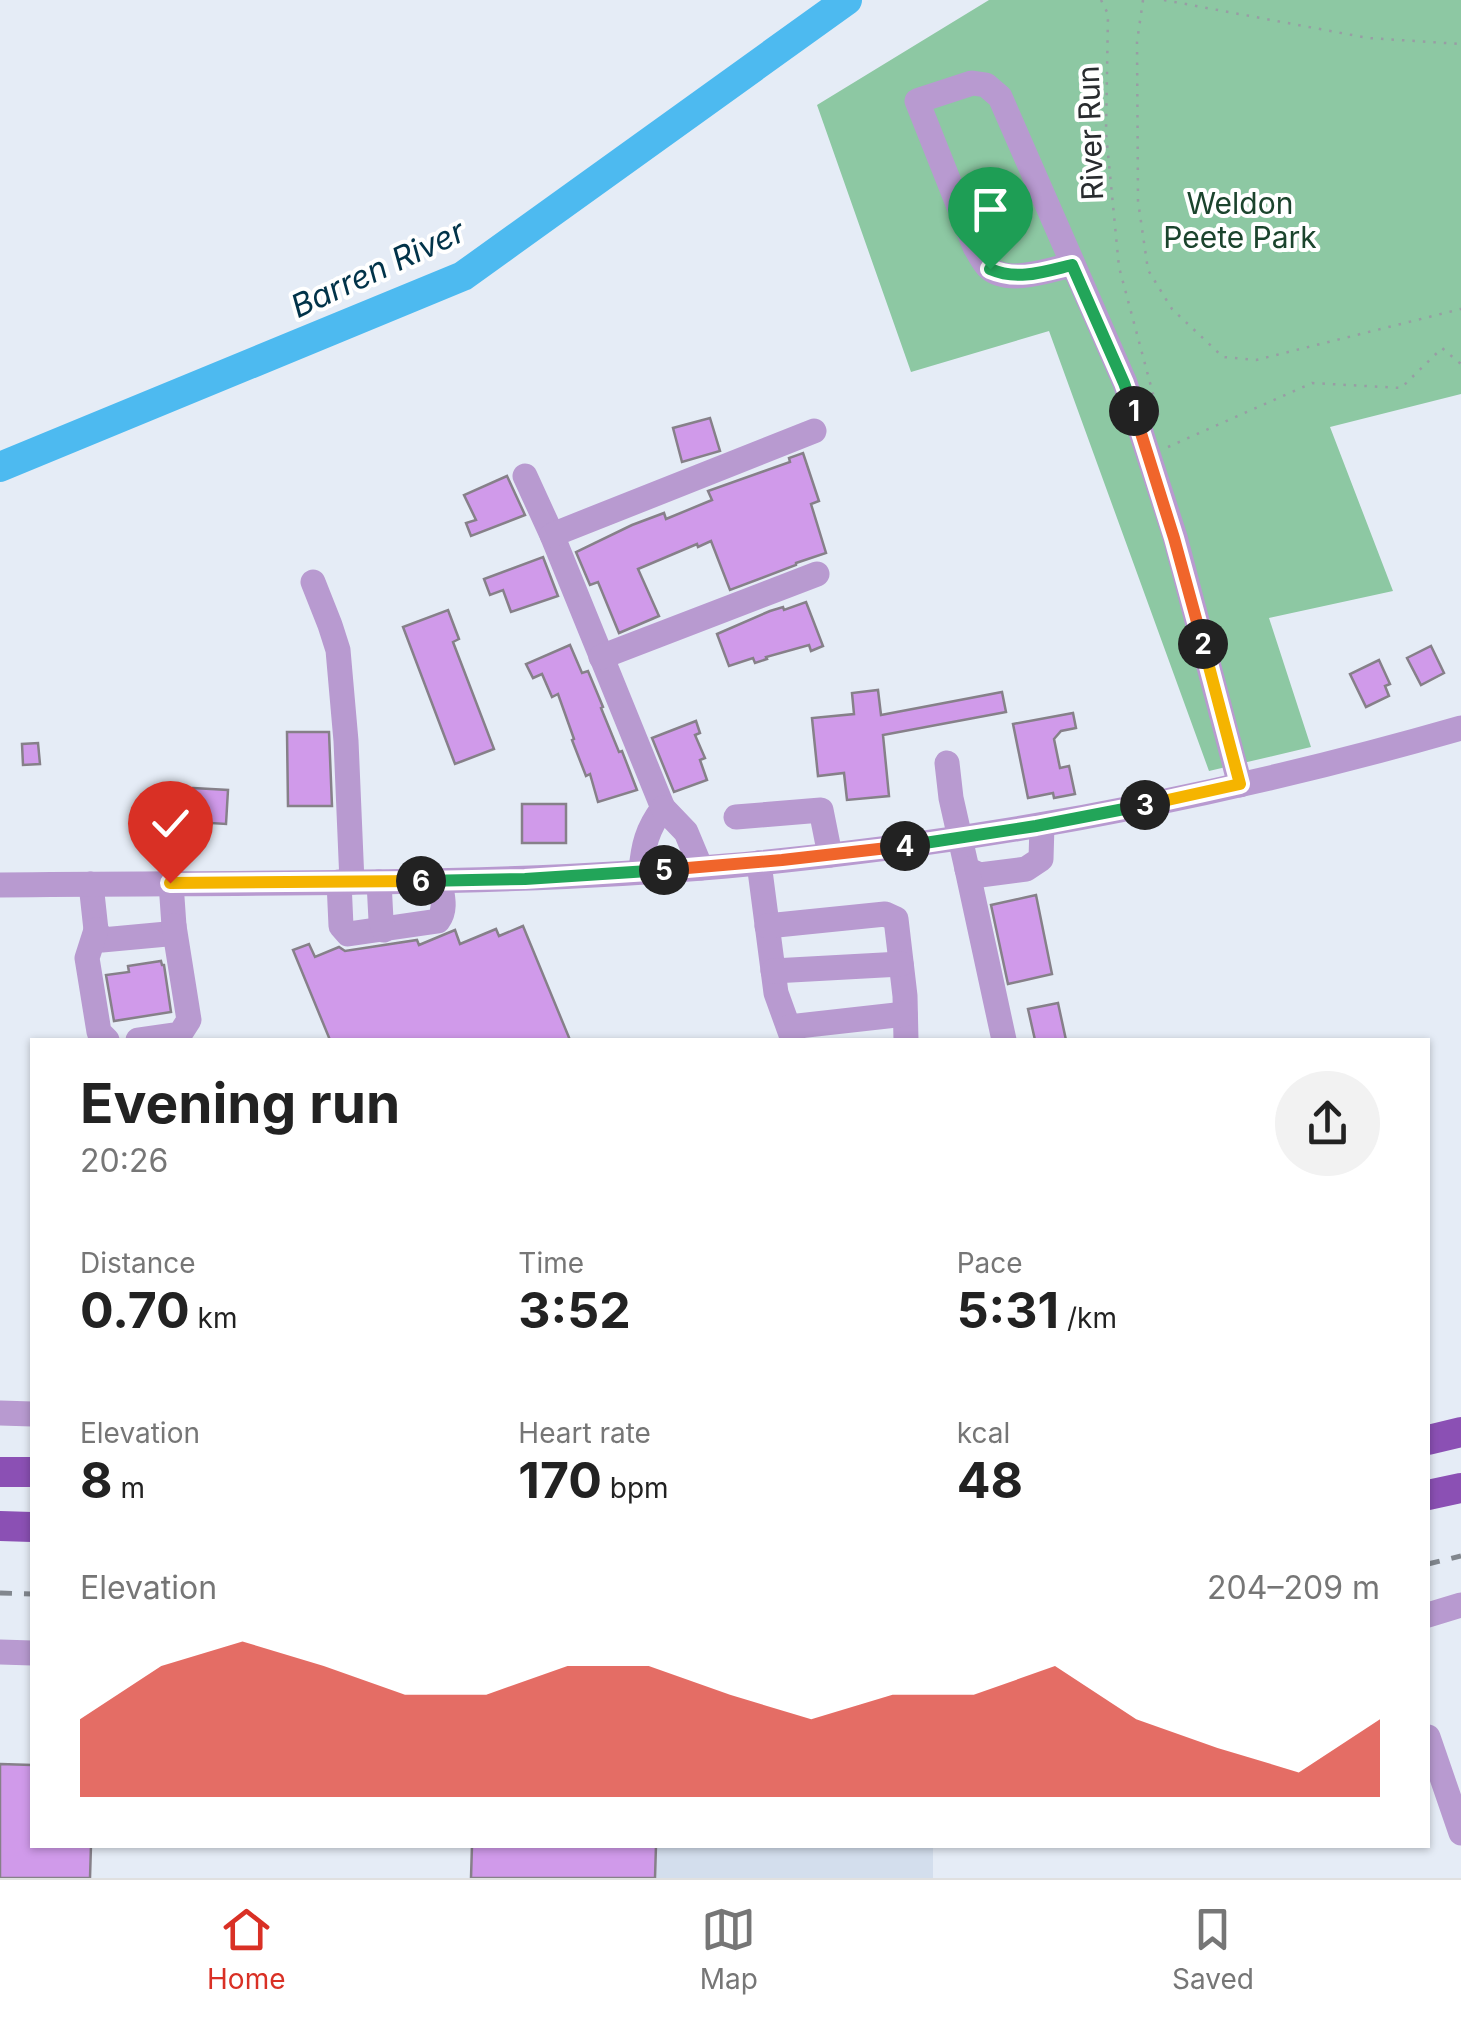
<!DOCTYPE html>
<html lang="en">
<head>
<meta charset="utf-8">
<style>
  body { margin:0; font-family:Inter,sans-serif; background:#f2f2f2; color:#222; height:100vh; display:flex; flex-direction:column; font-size:38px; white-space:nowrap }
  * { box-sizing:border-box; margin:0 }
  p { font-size:32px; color:#767676 }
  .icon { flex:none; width:55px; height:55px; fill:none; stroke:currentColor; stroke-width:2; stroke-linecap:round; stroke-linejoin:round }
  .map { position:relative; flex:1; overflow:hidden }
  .details { position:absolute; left:30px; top:1038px; width:1400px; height:810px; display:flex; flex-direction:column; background:#fff; border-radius:0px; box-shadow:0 2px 8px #0004 }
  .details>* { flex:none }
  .pin { position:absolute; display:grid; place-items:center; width:85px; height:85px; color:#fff; margin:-102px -42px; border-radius:50% 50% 50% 0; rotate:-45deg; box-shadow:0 0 10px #0007 }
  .pin .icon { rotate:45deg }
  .km { position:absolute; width:50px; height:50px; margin:-25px; border-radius:50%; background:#222; color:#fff; font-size:28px; line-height:50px; text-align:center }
  .round { display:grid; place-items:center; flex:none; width:105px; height:105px; border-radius:52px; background:#f2f2f2 }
  .overview { display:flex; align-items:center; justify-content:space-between; height:170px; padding:0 50px }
  h1 { font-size:55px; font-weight:700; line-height:75px }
  .figures { display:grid; grid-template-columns:repeat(3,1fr); gap:15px; height:170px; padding:10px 50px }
  .figures div { display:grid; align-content:center }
  .figures b { font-size:50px; font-weight:700 }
  .figures small { font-size:28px; font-weight:400 }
  .figures p { font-size:28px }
  .chart { height:280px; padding:20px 50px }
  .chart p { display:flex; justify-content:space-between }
  .chart svg { width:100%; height:180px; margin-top:10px; fill:#d93025; opacity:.7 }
  .dock { display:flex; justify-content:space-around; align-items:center; height:140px; border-top:2px solid #e0e0e0; background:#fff; font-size:28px; color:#767676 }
  .dock a { display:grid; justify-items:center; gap:5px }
  .dock .on { color:#d93025 }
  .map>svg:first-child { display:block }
  .built { fill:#d3deed }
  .green { fill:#8dc8a3 }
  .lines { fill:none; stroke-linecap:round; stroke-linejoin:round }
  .river { stroke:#4dbaf0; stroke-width:30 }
  .building { fill:#d09aea; stroke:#868089; stroke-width:2.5 }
  .path { stroke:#989da4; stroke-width:2.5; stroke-dasharray:2.5 8; stroke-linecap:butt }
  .minor { stroke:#b89ad0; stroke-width:25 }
  .major { stroke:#8b50b4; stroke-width:30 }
  .rail { stroke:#82878e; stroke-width:5; stroke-dasharray:12 12; stroke-linecap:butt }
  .split-1-casing { stroke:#fff; stroke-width:20 }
  .split-2-casing { stroke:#fff; stroke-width:20 }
  .split-3-casing { stroke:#fff; stroke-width:20 }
  .split-4-casing { stroke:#fff; stroke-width:20 }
  .split-5-casing { stroke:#fff; stroke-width:20 }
  .split-6-casing { stroke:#fff; stroke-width:20 }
  .split-7-casing { stroke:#fff; stroke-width:20 }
  .split-1 { stroke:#22a559; stroke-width:12 }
  .split-2 { stroke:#f0652b; stroke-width:12 }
  .split-3 { stroke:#f5b400; stroke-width:12 }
  .split-4 { stroke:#22a559; stroke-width:12 }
  .split-5 { stroke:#f0652b; stroke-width:12 }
  .split-6 { stroke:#22a559; stroke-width:12 }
  .split-7 { stroke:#f5b400; stroke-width:12 }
  .labels { text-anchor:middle; stroke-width:8; stroke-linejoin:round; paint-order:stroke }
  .street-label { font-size:30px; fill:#282b2e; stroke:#fff }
  .park-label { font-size:30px; fill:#1b442d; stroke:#fff }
  .water-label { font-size:32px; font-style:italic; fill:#013349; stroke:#fff }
</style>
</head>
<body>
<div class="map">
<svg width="1461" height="1878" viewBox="0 0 1461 1878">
  <rect width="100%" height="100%" fill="#e5ecf6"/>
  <!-- built -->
  <path class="built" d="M 472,1845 L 933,1845 L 933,1878 L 471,1878 Z"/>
  <!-- green -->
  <path class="green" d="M 989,0 L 1461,0 L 1461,394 L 1330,427 L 1393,591 L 1269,618 L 1311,747 L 1209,771 L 1049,331 L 911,372 L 817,105 Z"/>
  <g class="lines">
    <!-- river -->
    <path class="river" d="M 0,467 L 463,276 L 847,0"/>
  </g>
  <!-- building -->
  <g class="building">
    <path d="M 710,418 L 720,451 L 682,462 L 673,428 Z"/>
    <path d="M 803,453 L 819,501 L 811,504 L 826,553 L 796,563 L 796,565 L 730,590 L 711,541 L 698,547 L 697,544 L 638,569 L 659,616 L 619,633 L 598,582 L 590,585 L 576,552 L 632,525 L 664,513 L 666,519 L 712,500 L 708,491 L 790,462 L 789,458 Z"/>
    <path d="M 507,476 L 525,515 L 471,536 L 466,523 L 476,520 L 464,495 Z"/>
    <path d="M 543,557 L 558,596 L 511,612 L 503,590 L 490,595 L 484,579 Z"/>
    <path d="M 806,602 L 823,646 L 811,651 L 809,645 L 766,657 L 767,659 L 755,663 L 753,658 L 729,666 L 717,634 L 770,611 L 783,607 L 784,610 Z"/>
    <path d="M 448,610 L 459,639 L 453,642 L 494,749 L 455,764 L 403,627 Z"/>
    <path d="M 570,645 L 582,673 L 588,671 L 603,707 L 601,708 L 619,752 L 622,751 L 637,790 L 598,802 L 590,774 L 586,776 L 572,740 L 574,739 L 558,694 L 552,697 L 542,674 L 533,678 L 526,664 Z"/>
    <path d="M 1431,646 L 1444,673 L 1421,685 L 1407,658 Z"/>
    <path d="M 1379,660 L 1390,684 L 1385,686 L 1389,696 L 1366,707 L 1350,674 Z"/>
    <path d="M 878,690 L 881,715 L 1002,692 L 1006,712 L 883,735 L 889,796 L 847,800 L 844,773 L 818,776 L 812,718 L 854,714 L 852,693 Z"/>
    <path d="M 1073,713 L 1076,728 L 1061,731 L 1054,739 L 1060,768 L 1069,766 L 1075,794 L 1054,798 L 1053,793 L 1028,798 L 1013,724 Z"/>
    <path d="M 696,721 L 700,733 L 695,735 L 705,758 L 700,760 L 707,780 L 674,792 L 652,738 Z"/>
    <path d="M 287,732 L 329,732 L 332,806 L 288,806 Z"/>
    <path d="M 38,743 L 40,764 L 23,765 L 22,744 Z"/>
    <path d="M 193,788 L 228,790 L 226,824 L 179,821 L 179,828 L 145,828 L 145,795 L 193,794 Z"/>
    <rect x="522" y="804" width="44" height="39"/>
    <path d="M 1036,895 L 1052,974 L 1008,984 L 991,905 Z"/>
    <path d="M 523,926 L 570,1040 L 330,1040 L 293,950 L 309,944 L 315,957 L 339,947 L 345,951 L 417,940 L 419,945 L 455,930 L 460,944 L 496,929 L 499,936 Z"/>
    <path d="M 161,961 L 162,965 L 164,965 L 171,1012 L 114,1021 L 106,975 L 129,972 L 128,966 Z"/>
    <path d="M 1058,1003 L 1066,1040 L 1035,1040 L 1028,1009 Z"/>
    <path d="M 0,1764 L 32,1765 L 32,1845 L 91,1845 L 90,1878 L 0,1878 Z"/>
    <path d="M 472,1845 L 656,1845 L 655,1878 L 471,1878 Z"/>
  </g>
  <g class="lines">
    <!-- path -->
    <g class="path">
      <path d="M 1101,0 L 1108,14 L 1106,133 L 1119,267 L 1160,420"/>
      <path d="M 1143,0 L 1137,42 L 1138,201 L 1148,270 L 1172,309 L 1223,357 L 1256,360 L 1461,309"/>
      <path d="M 1164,0 L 1368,38 L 1461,44"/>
      <path d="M 1168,447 L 1312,383 L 1401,388 L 1442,348 L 1461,364"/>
    </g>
    <!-- minor -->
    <g class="minor">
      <path d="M 1071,265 C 1050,270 1008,285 989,268 C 984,264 979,253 975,247 L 917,101 L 972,83 L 986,85 L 1000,97 L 1125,383 L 1175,537 L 1240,785"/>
      <path d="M 525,476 L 552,535 L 663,808 C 647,829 643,846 641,871"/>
      <path d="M 552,535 L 814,431"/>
      <path d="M 313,582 L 330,625 L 338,650 L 346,741 L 352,882"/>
      <path d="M 601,657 L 817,574"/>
      <path d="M 947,763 L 951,798 L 967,869 L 980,875 L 1026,869 L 1041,859 L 1042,825"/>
      <path d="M 663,808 L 686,832 L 701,868"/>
      <path d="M 736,817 L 821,810 L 830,855"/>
      <path d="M 759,863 L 776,993 L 793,1040"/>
      <path d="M 967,869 L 1004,1040"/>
      <path d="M 339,882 L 341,926 L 348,934 L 438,921 C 447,909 442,895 440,881"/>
      <path d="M 379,882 L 381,920 L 384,930"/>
      <path d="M 91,884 L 96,930 L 102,940 L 167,934 L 174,926 L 171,883"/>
      <path d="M 0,885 C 242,882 485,887 726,866 C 975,844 1221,797 1461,728"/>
      <path d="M 767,926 L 885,914 L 896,919 L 905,996 L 906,1040"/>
      <path d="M 96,930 L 87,958 L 99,1032 L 107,1040"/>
      <path d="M 773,971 L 901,964"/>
      <path d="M 789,1027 L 905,1014"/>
      <path d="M 138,1040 L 180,1034 L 189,1020 L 174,926"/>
      <path d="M 0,1413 L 32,1414"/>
      <path d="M 1428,1615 L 1461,1605"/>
      <path d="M 0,1652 L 32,1653"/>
      <path d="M 1428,1737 L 1461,1833"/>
    </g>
    <!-- major -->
    <g class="major">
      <path d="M 1428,1440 L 1461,1432"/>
      <path d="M 0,1472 L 32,1472"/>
      <path d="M 1428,1495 L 1461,1488"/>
      <path d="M 0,1526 L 32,1527"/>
    </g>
    <!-- rail -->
    <g class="rail">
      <path d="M 1428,1564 L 1461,1556"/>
      <path d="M 0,1593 L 32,1594"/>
    </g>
  </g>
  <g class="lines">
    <!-- split-1 casing -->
    <g class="split-1-casing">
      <path id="split-1" d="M 990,269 C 1018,281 1043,272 1072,265 L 1124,383 L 1134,411"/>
    </g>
    <!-- split-2 casing -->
    <g class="split-2-casing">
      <path id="split-2" d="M 1134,411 L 1174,538 L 1203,644"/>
    </g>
    <!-- split-3 casing -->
    <g class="split-3-casing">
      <path id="split-3" d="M 1145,805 L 1240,784 L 1203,644"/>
    </g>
    <!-- split-4 casing -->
    <g class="split-4-casing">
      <path id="split-4" d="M 905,846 L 1036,826 L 1145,805"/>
    </g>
    <!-- split-5 casing -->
    <g class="split-5-casing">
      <path id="split-5" d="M 664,870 L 782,860 L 905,846"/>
    </g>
    <!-- split-6 casing -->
    <g class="split-6-casing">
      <path id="split-6" d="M 421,881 L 525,879 L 664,870"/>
    </g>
    <!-- split-7 casing -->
    <g class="split-7-casing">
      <path id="split-7" d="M 170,883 L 421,881"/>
    </g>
    <!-- split-1 -->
    <use href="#split-1" class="split-1"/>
    <!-- split-2 -->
    <use href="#split-2" class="split-2"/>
    <!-- split-3 -->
    <use href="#split-3" class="split-3"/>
    <!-- split-4 -->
    <use href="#split-4" class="split-4"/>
    <!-- split-5 -->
    <use href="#split-5" class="split-5"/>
    <!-- split-6 -->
    <use href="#split-6" class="split-6"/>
    <!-- split-7 -->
    <use href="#split-7" class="split-7"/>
  </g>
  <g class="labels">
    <!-- street labels -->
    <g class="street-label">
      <text transform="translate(1091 133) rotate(-92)" y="10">River Run</text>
    </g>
    <!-- park labels -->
    <g class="park-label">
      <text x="1240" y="214">Weldon<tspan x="1240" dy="34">Peete Park</tspan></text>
    </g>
    <!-- water labels -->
    <g class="water-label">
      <text transform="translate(378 269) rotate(-25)" y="11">Barren River</text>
    </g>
  </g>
</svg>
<div class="pin" style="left:990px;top:269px;background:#1e9e55"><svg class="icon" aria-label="arrive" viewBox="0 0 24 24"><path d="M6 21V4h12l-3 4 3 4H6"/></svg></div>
<div class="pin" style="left:170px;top:883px;background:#d93025"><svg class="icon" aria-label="check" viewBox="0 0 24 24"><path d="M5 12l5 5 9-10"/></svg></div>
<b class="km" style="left:1134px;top:411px">1</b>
<b class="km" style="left:1203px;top:644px">2</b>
<b class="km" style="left:1145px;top:805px">3</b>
<b class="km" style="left:905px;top:846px">4</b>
<b class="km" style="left:664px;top:870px">5</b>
<b class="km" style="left:421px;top:881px">6</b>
<section class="details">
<div class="overview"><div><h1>Evening run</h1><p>20:26</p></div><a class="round"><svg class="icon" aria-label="share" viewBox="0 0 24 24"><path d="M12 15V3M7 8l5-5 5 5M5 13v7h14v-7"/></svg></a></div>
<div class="figures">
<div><p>Distance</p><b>0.70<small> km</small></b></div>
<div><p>Time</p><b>3:52</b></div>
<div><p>Pace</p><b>5:31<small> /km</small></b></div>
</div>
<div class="figures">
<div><p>Elevation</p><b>8<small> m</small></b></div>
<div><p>Heart rate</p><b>170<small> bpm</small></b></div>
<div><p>kcal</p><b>48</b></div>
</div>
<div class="chart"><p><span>Elevation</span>204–209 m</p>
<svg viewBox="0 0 160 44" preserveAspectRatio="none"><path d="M0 44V25L10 12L20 6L30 12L40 19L50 19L60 12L70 12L80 19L90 25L100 19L110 19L120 12L130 25L140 32L150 38L160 25V44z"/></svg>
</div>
</section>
</div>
<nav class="dock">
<a class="on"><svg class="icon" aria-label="home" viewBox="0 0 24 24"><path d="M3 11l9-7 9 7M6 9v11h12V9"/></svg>Home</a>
<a><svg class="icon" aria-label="map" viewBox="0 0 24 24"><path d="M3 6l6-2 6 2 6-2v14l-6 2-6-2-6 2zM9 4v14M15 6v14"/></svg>Map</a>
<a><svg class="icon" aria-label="saved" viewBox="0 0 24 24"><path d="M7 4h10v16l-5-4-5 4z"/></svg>Saved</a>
</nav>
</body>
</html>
